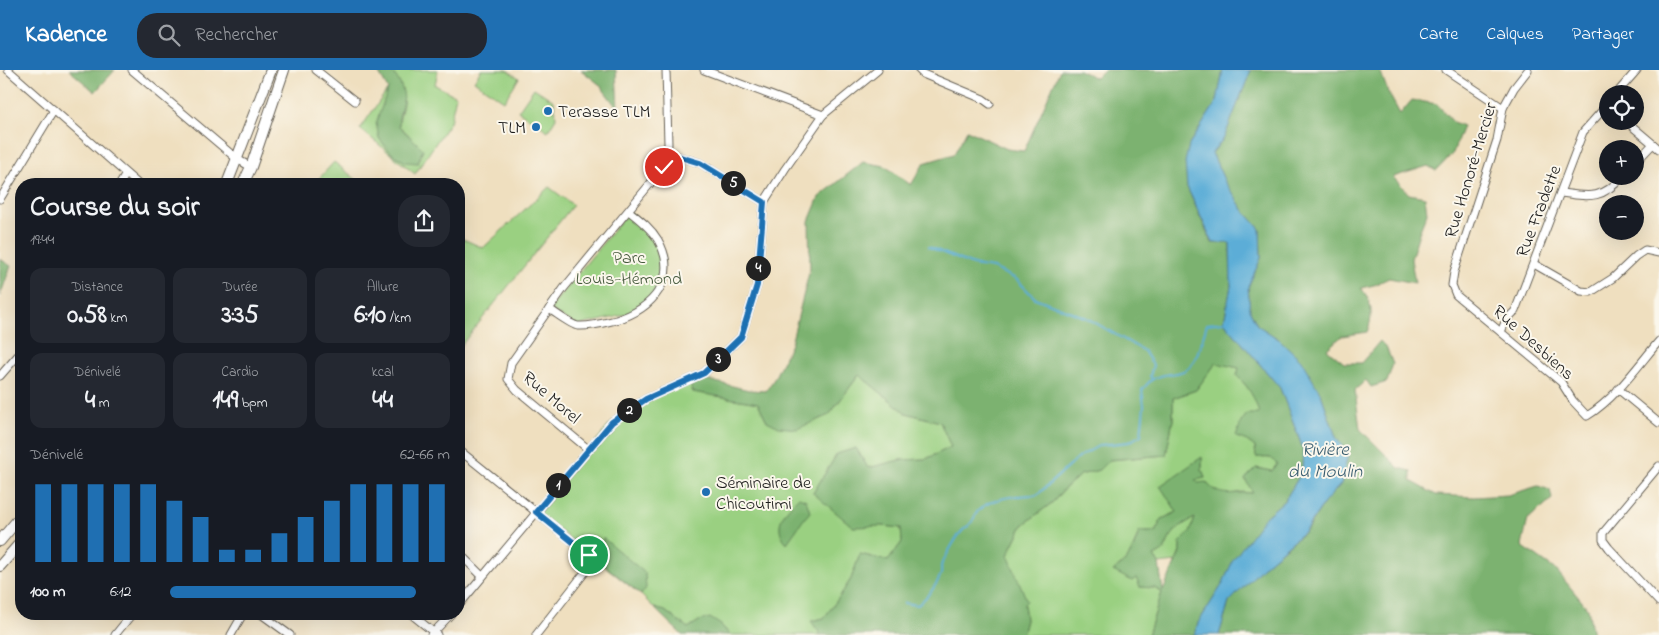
<!DOCTYPE html>
<html lang="fr">
<head>
<meta charset="utf-8">
<style>
  body { margin:0; font-family:"Indie Flower",sans-serif; background:#242831; color:#f1f3f6; height:100vh; display:flex; flex-direction:column; font-size:19px; white-space:nowrap }
  * { box-sizing:border-box; margin:0 }
  p { font-size:16px; color:#9ea1a6 }
  .icon { flex:none; width:28px; height:28px; fill:none; stroke:currentColor; stroke-width:2; stroke-linecap:round; stroke-linejoin:round }
  .map { position:relative; flex:1; overflow:hidden }
  .panel { position:absolute; left:15px; top:108px; width:450px; height:442px; display:flex; flex-direction:column; background:#171b24; border-radius:20px; box-shadow:0 5px 20px #0002 }
  .panel>* { flex:none }
  .fabs { position:absolute; left:1599px; top:15px; display:grid; gap:10px }
  .fabs a { display:grid; place-items:center; width:45px; height:45px; border-radius:50%; background:#171b24; box-shadow:0 5px 20px #0002; font-size:25px }
  .pin { position:absolute; display:grid; place-items:center; width:42px; height:42px; color:#fff; margin:-21px; border:2px solid #fff; border-radius:50%; box-shadow:0 1px 5px #0007 }
  .km { position:absolute; width:25px; height:25px; margin:-12px; border-radius:50%; background:#222; color:#fff; font-size:14px; line-height:25px; text-align:center }
  .round { display:grid; place-items:center; flex:none; width:52px; height:52px; border-radius:20px; background:#242831 }
  .headline { display:flex; align-items:center; justify-content:space-between; height:85px; padding:0 15px }
  h1 { font-size:28px; font-weight:700; line-height:38px }
  .metrics { display:grid; grid-template-columns:repeat(3,1fr); gap:8px; height:85px; padding:5px 15px }
  .metrics div { display:grid; align-content:center; border-radius:12px; background:#242831; text-align:center }
  .metrics b { font-size:25px; font-weight:700 }
  .metrics small { font-size:14px; font-weight:400 }
  .metrics p { font-size:14px }
  .chart { height:140px; padding:10px 15px }
  .chart p { display:flex; justify-content:space-between }
  .chart svg { width:100%; height:90px; margin-top:5px; stroke:#1f6fb2; stroke-width:6 }
  ul { padding:0 15px; list-style:none; font-size:16px }
  li { display:grid; grid-template-columns:80px 60px 1fr; align-items:center; height:38px }
  li i { height:12px; border-radius:6px; background:#1f6fb2 }
  header { display:flex; align-items:center; gap:30px; box-sizing:border-box; height:70px; padding:0 25px; background:#1f6fb2; color:#fff }
  header strong { font-size:24px }
  nav { display:flex; gap:28px; margin-inline-start:auto; font-size:18px }
  .search { width:350px; height:45px; background:#242831; display:flex; align-items:center; gap:12px; box-sizing:border-box; padding:0 18px; border-radius:20px; color:#9ea1a6; font-size:19px }
  .map>svg:first-child { display:block }
  .green { fill:#9ad081; stroke:#5b764e }
  .forest { fill:#7bb26f; stroke:#4c6746; fill-rule:evenodd }
  .water { fill:#5cadd7; stroke:#3c647a }
  .lines { fill:none; stroke-linecap:round; stroke-linejoin:round }
  .stream { stroke:#5cadd7; stroke-width:2 }
  .street-casing { stroke:#666055; stroke-width:9 }
  .secondary-casing { stroke:#666055; stroke-width:12 }
  .street { stroke:#fff; stroke-width:7 }
  .secondary { stroke:#fff; stroke-width:10 }
  .route-casing { stroke:#fff; stroke-width:10 }
  .route { stroke:#1f6fb2; stroke-width:6 }
  .poi-dot { fill:#1f6fb2; stroke:#fbf7ec; stroke-width:2 }
  .labels { text-anchor:middle; stroke-width:4; stroke-linejoin:round; paint-order:stroke }
  .poi-label { font-size:18px; fill:#1c1c1c; stroke:#fbf7ec; text-anchor:start }
  .street-label { font-size:18px; fill:#1c1c1c; stroke:#fbf7ec }
  .park-label { font-size:18px; fill:#485b3f; stroke:#fbf7ec }
  .water-label { font-size:19px; font-style:italic; fill:#395d70; stroke:#fbf7ec }
</style>
</head>
<body>
<header>
<strong>Kadence</strong>
<div class="search"><svg class="icon" aria-label="search" viewBox="0 0 24 24"><circle cx="10" cy="10" r="6"/><path d="M15 15l6 6"/></svg>Rechercher</div>
<nav><a>Carte</a><a>Calques</a><a>Partager</a></nav>
</header>
<div class="map">
<svg width="1659" height="565" viewBox="0 0 1659 565">
  <rect width="100%" height="100%" fill="#fbf7ec"/>
  <filter id="ink" filterUnits="userSpaceOnUse"><feTurbulence type="fractalNoise" baseFrequency=".02" numOctaves="2"/><feDisplacementMap in="SourceGraphic" scale="10" xChannelSelector="R" yChannelSelector="G"/><feConvolveMatrix kernelMatrix="1 2 1 2 8 2 1 2 1" color-interpolation-filters="sRGB"/></filter>
  <filter id="wash" filterUnits="userSpaceOnUse"><feTurbulence type="fractalNoise" baseFrequency=".0096" numOctaves="4" result="noise"/><feDisplacementMap in="SourceGraphic" scale="20" xChannelSelector="R" yChannelSelector="G"/><feGaussianBlur stdDeviation="1.12" result="paint"/><feColorMatrix in="noise" values="0 0 0 0 0 0 0 0 0 0 0 0 0 0 0 0 0 1.4 0 .05"/><feComposite in="paint" operator="in"/></filter>
  <g filter="url(#wash)">
    <rect width="100%" height="100%" fill="#efdfbf"/>
    <!-- green -->
    <g class="green">
      <path d="M 390,0 L 438,0 L 435,15 L 456,26 L 450,52 L 415,104 L 360,59 L 388,19 L 379,68 L 390,82 L 405,92 L 409,65 L 399,56 C 399,47 402,42 403,33 C 405,26 396,5 390,0 Z"/>
      <path d="M 481,0 L 507,0 L 519,8 L 504,31 L 474,11 Z"/>
      <path d="M 534,18 L 554,31 L 556,48 L 548,61 L 518,41 Z"/>
      <path d="M 334,92 L 362,114 L 314,114 Z"/>
      <path d="M 549,117 L 573,135 L 459,278 L 459,167 L 483,178 Z"/>
      <path d="M 629,141 L 649,158 L 665,186 L 660,219 L 637,242 L 577,256 L 549,239 Z"/>
      <path d="M 1216,293 L 1239,298 L 1237,306 C 1246,314 1260,332 1259,345 C 1258,351 1250,364 1247,371 L 1255,377 L 1256,387 L 1271,388 L 1277,394 L 1272,401 L 1256,398 L 1253,423 L 1242,422 L 1225,425 L 1198,414 L 1195,410 L 1205,408 L 1202,399 L 1202,388 L 1161,416 L 1177,442 L 1162,449 L 1155,462 L 1139,462 C 1132,481 1130,489 1113,501 L 1136,507 L 1140,517 L 1154,518 L 1162,522 L 1148,565 L 1022,565 L 1026,550 L 1024,534 L 1008,485 L 1023,455 L 1053,432 L 1063,420 L 1080,405 L 1099,400 L 1109,390 L 1166,385 L 1173,350 L 1173,328 L 1196,320 Z"/>
      <path d="M 859,305 L 906,343 L 940,352 L 951,377 L 926,389 L 900,390 L 868,398 L 856,378 L 837,384 L 813,423 L 883,456 L 901,458 L 902,472 L 888,491 L 860,484 L 851,509 L 838,529 L 824,548 L 812,551 L 821,565 L 730,565 L 721,555 L 699,551 L 688,558 L 665,541 L 654,538 L 641,525 L 536,442 L 612,352 L 646,329 L 688,310 L 693,322 L 758,333 L 767,351 L 829,345 Z"/>
      <path d="M 1195,448 L 1190,462 L 1180,472 L 1180,482 L 1176,492 L 1159,494 L 1154,486 C 1169,479 1164,476 1172,465 C 1178,457 1186,452 1195,448 Z"/>
    </g>
    <!-- forest -->
    <g class="forest">
      <path d="M 69,0 L 115,0 L 95,22 Z"/>
      <path d="M 377,0 L 390,0 C 398,7 406,22 403,32 C 401,41 398,47 399,56 L 423,79 L 418,93 L 405,92 L 390,82 L 379,68 L 376,53 L 388,19 Z"/>
      <path d="M 581,0 L 616,0 L 618,39 L 599,14 Z"/>
      <path d="M 1060,0 L 1079,0 L 1096,8 L 1104,0 L 1223,0 L 1217,31 L 1189,75 L 1187,117 L 1212,173 L 1230,173 L 1231,216 L 1224,252 L 1280,318 L 1303,379 L 1302,402 L 1285,430 L 1265,447 L 1198,553 L 1194,565 L 1148,565 L 1162,522 L 1154,518 L 1140,517 L 1136,508 L 1132,511 L 1113,501 C 1130,490 1133,480 1139,462 L 1155,462 L 1162,449 L 1177,442 L 1160,416 L 1202,387 L 1202,399 L 1205,408 L 1195,410 L 1198,413 L 1206,412 C 1221,430 1232,421 1253,423 L 1245,409 L 1256,398 L 1272,401 L 1277,394 L 1271,388 L 1256,387 L 1255,377 L 1247,371 L 1236,367 L 1241,352 L 1247,344 L 1259,344 C 1255,328 1249,317 1237,306 L 1239,298 L 1216,293 L 1196,320 L 1173,328 L 1173,350 L 1166,385 L 1109,390 L 1099,400 L 1080,405 L 1063,420 L 1053,432 L 1023,455 L 1008,485 L 1027,531 L 1024,534 L 1026,550 L 1022,565 L 821,565 L 811,551 L 824,548 L 838,529 L 851,509 L 860,484 L 888,491 L 902,472 L 901,458 L 883,456 L 853,457 L 813,423 L 837,384 L 856,378 L 868,398 L 900,390 L 926,389 L 951,377 L 940,352 L 906,343 L 859,305 L 829,345 L 797,359 L 779,357 L 767,351 L 758,333 L 693,322 L 688,310 L 695,307 L 749,320 L 766,321 L 774,309 L 791,274 L 810,199 L 809,151 L 819,127 L 863,92 L 885,96 L 911,115 L 924,93 L 954,84 L 967,60 L 1007,79 L 1024,81 ZM 1195,448 L 1190,462 L 1180,472 L 1180,482 L 1163,521 L 1159,494 L 1154,486 C 1169,479 1164,476 1172,465 C 1178,457 1186,452 1195,448 Z"/>
      <path d="M 1251,0 L 1380,0 L 1388,22 L 1400,44 L 1412,30 L 1437,34 L 1453,52 L 1463,56 L 1453,83 L 1436,101 L 1428,96 L 1393,107 L 1409,124 L 1425,127 L 1427,143 L 1419,163 L 1411,189 L 1415,213 L 1389,208 L 1374,215 L 1361,218 C 1372,231 1374,245 1367,262 L 1342,266 L 1327,279 L 1344,293 L 1361,293 L 1380,271 L 1386,277 L 1393,294 L 1387,312 L 1371,317 L 1366,310 L 1355,320 L 1360,359 L 1399,398 L 1411,401 L 1411,411 L 1436,425 L 1474,427 L 1508,425 L 1538,416 L 1550,420 L 1552,429 L 1528,449 L 1522,476 L 1557,501 L 1588,539 L 1593,565 L 1219,565 L 1229,532 L 1267,493 L 1306,461 L 1324,433 L 1341,414 L 1348,385 L 1336,367 L 1321,324 L 1280,270 L 1257,255 L 1250,241 L 1248,217 L 1261,188 L 1260,159 L 1244,141 L 1225,112 L 1212,83 L 1224,68 Z"/>
      <path d="M 0,189 L 11,196 L 0,226 Z"/>
      <path d="M 799,427 L 806,430 L 810,442 L 804,449 L 787,473 C 771,456 785,440 799,427 Z"/>
      <path d="M 603,468 L 645,503 L 646,518 L 641,525 L 603,494 L 600,480 Z"/>
      <path d="M 654,538 L 665,541 L 688,558 L 699,551 L 710,548 L 721,555 L 730,565 L 682,565 Z"/>
    </g>
    <!-- water -->
    <path class="water" d="M 1223,0 L 1251,0 L 1224,68 L 1212,83 L 1225,112 L 1244,141 L 1260,159 L 1261,188 L 1248,217 L 1250,241 L 1257,255 L 1280,270 L 1301,290 L 1321,324 L 1336,367 L 1348,385 L 1341,414 L 1324,433 L 1305,461 L 1267,493 L 1229,532 L 1219,565 L 1194,565 L 1198,553 L 1222,515 L 1233,490 L 1265,447 L 1285,430 L 1302,402 L 1303,379 L 1280,318 L 1224,252 L 1231,216 L 1230,173 L 1213,173 L 1187,117 L 1185,92 L 1189,75 L 1217,31 Z"/>
    <g class="lines">
      <!-- stream -->
      <g class="stream">
        <path d="M 929,177 L 973,195 L 993,198 L 1016,209 L 1035,228 L 1087,248 L 1144,281 L 1153,295 L 1150,306 L 1152,309"/>
        <path d="M 904,533 L 918,535 C 927,527 937,515 941,504 C 942,500 940,497 942,493 C 949,482 954,469 963,460 C 965,458 969,456 971,453 C 975,449 975,443 979,440 C 991,427 1021,425 1037,425 L 1079,387 L 1100,375 L 1129,372 L 1141,365 L 1144,336 L 1142,320 C 1146,316 1149,311 1153,309 C 1168,300 1183,309 1194,291 C 1200,281 1203,266 1207,254 L 1224,252"/>
      </g>
    </g>
  </g>
  <g filter="url(#ink)">
    <g class="lines">
      <!-- street casing -->
      <g class="street-casing">
        <g id="street">
          <path d="M 8,0 L 138,114"/>
          <path d="M 132,0 L 237,89 L 251,97"/>
          <path d="M 316,0 L 355,31"/>
          <path d="M 704,0 L 823,45"/>
          <path d="M 919,0 L 923,4 L 983,29 L 990,34"/>
          <path d="M 1446,0 L 1503,38"/>
          <path d="M 1528,0 L 1514,18 L 1503,38 L 1497,70 L 1454,202 L 1452,215 L 1456,225 L 1561,312 L 1573,331 L 1587,346 C 1616,328 1637,297 1659,271"/>
          <path d="M 1616,24 L 1637,0"/>
          <path d="M 1626,51 L 1659,79"/>
          <path d="M 667,83 L 700,93 L 764,132"/>
          <path d="M 1635,93 L 1653,74"/>
          <path d="M 120,114 L 126,104"/>
          <path d="M 1561,123 C 1590,127 1602,130 1623,106"/>
          <path d="M 0,129 L 54,40"/>
          <path d="M 1534,194 L 1581,221 L 1591,222 L 1613,208 L 1636,186 L 1645,180 L 1659,183"/>
          <path d="M 549,239 C 556,243 571,255 578,256 C 591,257 604,253 616,250 C 652,239 680,209 658,170 C 651,158 639,149 629,141"/>
          <path d="M 1501,262 L 1506,250 L 1515,241 L 1583,62 L 1608,34"/>
          <path d="M 0,306 L 21,282"/>
          <path d="M 1618,319 L 1659,353"/>
          <path d="M 588,379 L 517,320 L 508,309 L 511,293 L 564,218 L 664,97 L 668,74 L 666,0"/>
          <path d="M 459,380 L 572,471 L 589,485 L 593,492 L 536,565"/>
          <path d="M 1659,396 L 1603,463 L 1603,470 L 1609,478 L 1659,532"/>
          <path d="M 459,483 L 482,506"/>
          <path d="M 459,535 L 612,352 L 646,329 L 704,303 L 741,267 L 757,215 L 764,132 L 785,99 L 823,45 L 878,0"/>
          <path d="M 261,544 L 290,565"/>
          <path d="M 411,544 L 437,565"/>
          <path d="M 115,565 L 132,544"/>
          <path d="M 231,565 L 243,544"/>
          <path d="M 431,565 L 451,544"/>
        </g>
      </g>
      <!-- secondary casing -->
      <g class="secondary-casing">
        <g id="secondary">
          <path d="M 227,114 L 271,0"/>
          <path d="M 243,114 L 251,97 L 284,0"/>
          <path d="M 0,471 L 21,446"/>
          <path d="M 0,496 L 21,472"/>
        </g>
      </g>
      <!-- street -->
      <use href="#street" class="street"/>
      <!-- secondary -->
      <use href="#secondary" class="secondary"/>
    </g>
  </g>
  <g class="lines" filter="url(#ink)">
    <!-- route casing -->
    <g class="route-casing">
      <path id="route" d="M 589,485 L 536,442 L 612,352 L 646,329 L 704,303 L 741,267 L 757,215 L 764,132 L 700,93 L 667,83 L 664,97"/>
    </g>
    <!-- route -->
    <use href="#route" class="route"/>
  </g>
  <!-- markers -->
  <g class="poi-dot">
    <circle cx="548" cy="41" r="5"/>
    <circle cx="536" cy="57" r="5"/>
    <circle cx="706" cy="422" r="5"/>
  </g>
  <g class="labels">
    <!-- poi labels -->
    <g class="poi-label">
      <text x="558" y="47">Terasse TLM</text>
      <text x="526" y="63" text-anchor="end">TLM</text>
      <text x="716" y="418">Séminaire de<tspan x="716" dy="21">Chicoutimi</tspan></text>
    </g>
    <!-- street labels -->
    <g class="street-label">
      <text transform="translate(1470 100) rotate(-73)" y="6">Rue Honoré-Mercier</text>
      <text transform="translate(1538 141) rotate(-69)" y="6">Rue Fradette</text>
      <text transform="translate(1534 272) rotate(42)" y="6">Rue Desbiens</text>
      <text transform="translate(552 327) rotate(41)" y="6">Rue Morel</text>
    </g>
    <!-- park labels -->
    <g class="park-label">
      <text x="629" y="193">Parc<tspan x="629" dy="21">Louis-Hémond</tspan></text>
    </g>
    <!-- water labels -->
    <g class="water-label">
      <text x="1325" y="385">Rivière<tspan x="1325" dy="22">du Moulin</tspan></text>
    </g>
  </g>
</svg>
<div class="fabs">
<a><svg class="icon" aria-label="locate" viewBox="0 0 24 24"><circle cx="12" cy="12" r="6"/><path d="M12 2v4M12 18v4M2 12h4M18 12h4"/></svg></a>
<a>+</a>
<a>−</a>
</div>
<div class="pin" style="left:589px;top:485px;background:#1e9e55"><svg class="icon" aria-label="arrive" viewBox="0 0 24 24"><path d="M6 21V4h12l-3 4 3 4H6"/></svg></div>
<div class="pin" style="left:664px;top:97px;background:#d93025"><svg class="icon" aria-label="check" viewBox="0 0 24 24"><path d="M5 12l5 5 9-10"/></svg></div>
<b class="km" style="left:558px;top:415px">1</b>
<b class="km" style="left:629px;top:340px">2</b>
<b class="km" style="left:718px;top:289px">3</b>
<b class="km" style="left:758px;top:198px">4</b>
<b class="km" style="left:733px;top:113px">5</b>
<section class="panel">
<div class="headline"><div><h1>Course du soir</h1><p>19:44</p></div><a class="round"><svg class="icon" aria-label="share" viewBox="0 0 24 24"><path d="M12 15V3M7 8l5-5 5 5M5 13v7h14v-7"/></svg></a></div>
<div class="metrics">
<div><p>Distance</p><b>0.58<small> km</small></b></div>
<div><p>Durée</p><b>3:35</b></div>
<div><p>Allure</p><b>6:10<small> /km</small></b></div>
</div>
<div class="metrics">
<div><p>Dénivelé</p><b>4<small> m</small></b></div>
<div><p>Cardio</p><b>149<small> bpm</small></b></div>
<div><p>kcal</p><b>44</b></div>
</div>
<div class="chart"><p><span>Dénivelé</span>62–66 m</p>
<svg viewBox="0 0 160 44" preserveAspectRatio="none"><path d="M5 44V6M15 44V6M25 44V6M35 44V6M45 44V6M55 44V14M65 44V22M75 44V38M85 44V38M95 44V30M105 44V22M115 44V14M125 44V6M135 44V6M145 44V6M155 44V6"/></svg>
</div>
<ul>
<li><b>100 m</b>6:12<i style="width:88%"></i></li>
</ul>
</section>
</div>
</body>
</html>
